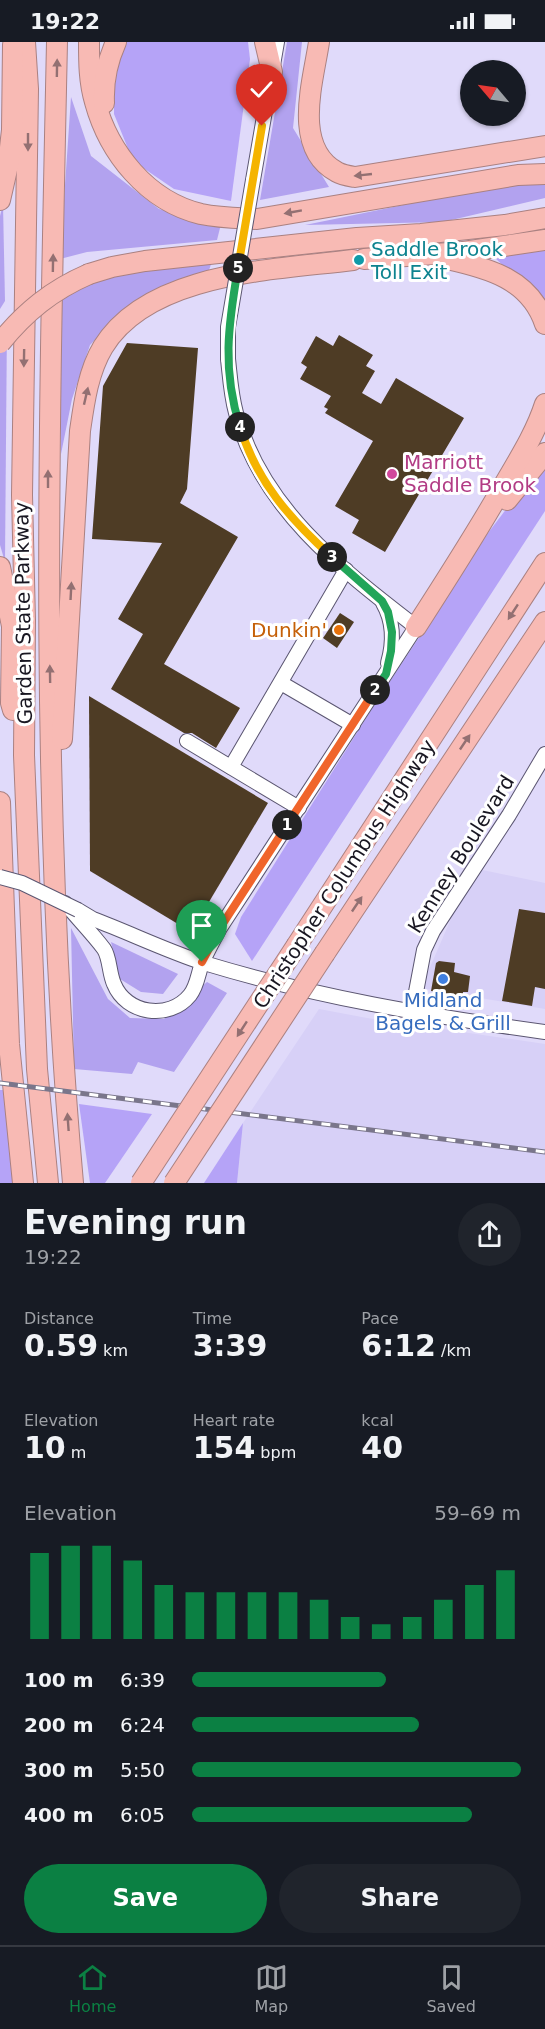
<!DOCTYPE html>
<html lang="en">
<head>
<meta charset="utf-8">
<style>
  body { margin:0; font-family:"DejaVu Sans",sans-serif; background:#20242c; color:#f1f3f6; height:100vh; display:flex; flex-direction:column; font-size:22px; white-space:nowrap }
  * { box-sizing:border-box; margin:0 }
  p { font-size:20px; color:#9ea1a6 }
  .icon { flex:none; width:33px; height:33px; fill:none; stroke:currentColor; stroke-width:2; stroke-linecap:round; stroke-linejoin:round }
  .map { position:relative; height:1141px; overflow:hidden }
  .drawer { display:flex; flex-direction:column; background:#171b24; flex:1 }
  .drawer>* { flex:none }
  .needle { width:39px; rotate:299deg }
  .buttons { position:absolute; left:460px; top:18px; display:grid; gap:12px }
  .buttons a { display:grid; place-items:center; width:66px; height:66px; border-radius:50%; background:#171b24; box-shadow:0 2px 4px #0004; font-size:30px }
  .pin { position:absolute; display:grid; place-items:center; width:51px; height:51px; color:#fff; margin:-62px -26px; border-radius:50% 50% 50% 0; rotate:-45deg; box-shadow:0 0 6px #0007 }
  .pin .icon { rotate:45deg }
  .km { position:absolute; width:30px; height:30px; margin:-15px; border-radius:50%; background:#222; color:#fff; font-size:16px; line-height:30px; text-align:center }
  .round { display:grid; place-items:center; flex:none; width:63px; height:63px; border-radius:32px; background:#20242c }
  .overview { display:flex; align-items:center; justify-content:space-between; height:102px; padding:0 24px }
  h1 { font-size:33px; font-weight:700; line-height:45px }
  .figures { display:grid; grid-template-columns:repeat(3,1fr); gap:9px; height:102px; padding:6px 24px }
  .figures div { display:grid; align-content:center }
  .figures b { font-size:30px; font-weight:700 }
  .figures small { font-size:16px; font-weight:400 }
  .figures p { font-size:16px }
  .chart { height:168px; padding:12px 24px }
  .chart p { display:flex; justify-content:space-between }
  .chart svg { width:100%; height:108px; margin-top:6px; stroke:#0b8043; stroke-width:6 }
  .primary-button { display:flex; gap:12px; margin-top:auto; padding:12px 24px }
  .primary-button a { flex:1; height:69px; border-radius:36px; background:#0b8043; color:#fff; font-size:24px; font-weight:700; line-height:69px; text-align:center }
  .primary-button a+a { background:#20242c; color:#f1f3f6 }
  ul { padding:0 24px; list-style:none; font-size:20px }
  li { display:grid; grid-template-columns:96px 72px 1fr; align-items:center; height:45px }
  li i { height:15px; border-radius:8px; background:#0b8043 }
  .status { display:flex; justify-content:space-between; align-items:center; height:42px; padding:0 30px; background:#171b24; direction:ltr }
  .status svg { height:16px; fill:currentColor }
  .tab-bar { display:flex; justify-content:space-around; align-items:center; height:84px; border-top:2px solid #363941; background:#171b24; font-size:16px; color:#9ea1a6 }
  .tab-bar a { display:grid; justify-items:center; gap:3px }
  .tab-bar .on { color:#0b8043 }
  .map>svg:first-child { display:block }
  .built { fill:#d7d0f7 }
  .green { fill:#b2a2ef }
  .forest { fill:#b5a3f7 }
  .building { fill:#4e3c25 }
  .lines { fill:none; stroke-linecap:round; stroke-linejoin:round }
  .minor-casing { stroke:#5b5671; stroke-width:16 }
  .highway-casing { stroke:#aa8181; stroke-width:22 }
  .minor { stroke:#fff; stroke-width:14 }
  .highway { stroke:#f8bab4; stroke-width:20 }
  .rail-casing { stroke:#7a768b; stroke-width:5 }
  .rail { stroke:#fff; stroke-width:3; stroke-dasharray:9; stroke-linecap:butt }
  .minor-bridge-casing { stroke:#5b5671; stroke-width:16; stroke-linecap:butt }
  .highway-bridge-casing { stroke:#aa8181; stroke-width:22; stroke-linecap:butt }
  .minor-bridge { stroke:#fff; stroke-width:14 }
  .highway-bridge { stroke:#f8bab4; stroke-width:20 }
  .oneway { fill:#937072 }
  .split-1-casing { stroke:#fff; stroke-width:12 }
  .split-2-casing { stroke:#fff; stroke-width:12 }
  .split-3-casing { stroke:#fff; stroke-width:12 }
  .split-4-casing { stroke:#fff; stroke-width:12 }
  .split-5-casing { stroke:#fff; stroke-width:12 }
  .split-6-casing { stroke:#fff; stroke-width:12 }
  .split-1 { stroke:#f0652b; stroke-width:8 }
  .split-2 { stroke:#f0652b; stroke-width:8 }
  .split-3 { stroke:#22a559; stroke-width:8 }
  .split-4 { stroke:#f5b400; stroke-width:8 }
  .split-5 { stroke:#22a559; stroke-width:8 }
  .split-6 { stroke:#f5b400; stroke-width:8 }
  .culture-dot { fill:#0f9aa8; stroke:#fff; stroke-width:2 }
  .hotel-dot { fill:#d1479c; stroke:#fff; stroke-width:2 }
  .food-dot { fill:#e8710a; stroke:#fff; stroke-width:2 }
  .shop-dot { fill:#3f7fe0; stroke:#fff; stroke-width:2 }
  .labels { text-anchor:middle; stroke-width:6; stroke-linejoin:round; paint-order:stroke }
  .culture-label { font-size:20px; fill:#0d838f; stroke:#fff; text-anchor:start }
  .hotel-label { font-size:20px; fill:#b23c85; stroke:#fff; text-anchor:start }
  .street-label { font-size:20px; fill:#181621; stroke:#fff }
  .food-label { font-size:20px; fill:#c56008; stroke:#fff; text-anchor:end }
  .shop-label { font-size:20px; fill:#366cbe; stroke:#fff }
</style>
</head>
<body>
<div class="status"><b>19:22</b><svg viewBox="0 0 49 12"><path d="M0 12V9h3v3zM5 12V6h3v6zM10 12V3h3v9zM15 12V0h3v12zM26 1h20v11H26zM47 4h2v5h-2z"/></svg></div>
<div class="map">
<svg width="545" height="1141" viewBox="0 0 545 1141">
  <rect width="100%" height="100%" fill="#e0dafa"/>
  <!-- built -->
  <g class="built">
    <path d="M 473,826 L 545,841 L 545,967 L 421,946 Z"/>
    <path d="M 319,967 L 367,976 L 545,1002 L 545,1141 L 237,1141 L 243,1081 Z"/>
  </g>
  <!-- green -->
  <g class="green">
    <path d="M 287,0 L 302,0 L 293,86 L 329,145 L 260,158 Z"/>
    <path d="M 71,55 L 91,114 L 159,167 L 221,182 L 217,198 L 87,210 L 60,217 Z"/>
    <path d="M 521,139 L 545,140 L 545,156 L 443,180 L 305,183 Z"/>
    <path d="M 3,162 L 5,259 L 0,267 L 0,174 Z"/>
    <path d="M 213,217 L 209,228 L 125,267 L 90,303 L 72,357 L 61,412 L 61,251 L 159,221 Z"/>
    <path d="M 7,280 L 5,520 L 0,503 L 0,289 Z"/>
    <path d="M 71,886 L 108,957 L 130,976 L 164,977 L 207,940 L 227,951 L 174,1030 L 138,1020 L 132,1032 L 74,1027 Z"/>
    <path d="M 111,900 L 178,932 L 163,952 L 141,950 L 120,937 Z"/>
  </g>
  <!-- forest -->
  <g class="forest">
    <path d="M 126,0 L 248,0 L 250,17 L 231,159 L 174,147 L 133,119 L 114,72 L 114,16 Z"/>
    <path d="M 545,205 L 545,274 L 538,257 L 493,214 Z"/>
    <path d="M 545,416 L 545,469 L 252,919 L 235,892 L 241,875 L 375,662 L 488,491 Z"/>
    <path d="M 0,1048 L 3,1048 L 16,1141 L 0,1141 Z"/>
    <path d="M 79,1062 L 152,1072 L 105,1141 L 90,1141 Z"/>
    <path d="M 243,1081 L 237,1141 L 204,1141 Z"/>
  </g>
  <!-- building -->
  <g class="building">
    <path d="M 339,293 L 373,313 L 366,324 L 375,329 L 362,351 L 381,362 L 396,336 L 464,376 L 385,510 L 352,491 L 359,478 L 335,464 L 373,399 L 325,371 L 328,367 L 324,365 L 331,354 L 300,337 L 307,325 L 301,321 L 316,294 L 333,304 Z"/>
    <path d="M 127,301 L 198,306 L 187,447 L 180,461 L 238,495 L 164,622 L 240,666 L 216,706 L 192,691 L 184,691 L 111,647 L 143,592 L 118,577 L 162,501 L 92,497 L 103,344 Z"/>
    <path d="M 340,571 L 354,580 L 337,606 L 323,596 Z"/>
    <path d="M 89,654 L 268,761 L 200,875 L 178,882 L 90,829 Z"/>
    <path d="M 519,867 L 545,871 L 545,947 L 535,945 L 532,964 L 502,959 Z"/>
    <path d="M 439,919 L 455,921 L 454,930 L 470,934 L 468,950 L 463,950 L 463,954 L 431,949 L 436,921 Z"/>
  </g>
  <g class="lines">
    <!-- minor casing -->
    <g class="minor-casing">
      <g id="minor">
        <path d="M 253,138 L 277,0"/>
        <path d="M 383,561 C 394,580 394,600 388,621"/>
        <path d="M 281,641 L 353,683"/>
        <path d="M 187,699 L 299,766"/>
        <path d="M 231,725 L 346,528"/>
        <path d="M 65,861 C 77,876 92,891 104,907 C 110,916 109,931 114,942 C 126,972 169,979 190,953 C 198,943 198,930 203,919 C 208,908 214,897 220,886 L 416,585 C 341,527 261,466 236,371 C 231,353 230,335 228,317"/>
        <path d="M 78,868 L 93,877 C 130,891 167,909 204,921 C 316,955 429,974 545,990"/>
        <path d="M 412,971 L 424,908 L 433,889 L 509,773 L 545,712"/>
      </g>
    </g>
    <!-- highway casing -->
    <g class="highway-casing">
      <g id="highway">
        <path d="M 25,0 L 28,47 L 22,453 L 25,578 L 24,713 L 37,1027 L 48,1141"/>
        <path d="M 57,0 C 49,380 39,761 73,1141"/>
        <path d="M 89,0 C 89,20 89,40 95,60 C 109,111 147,159 201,172 C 220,176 238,176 257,177 L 518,133 L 545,132"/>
        <path d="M 265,0 L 272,30"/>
        <path d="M 319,0 C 313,40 292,106 337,130 C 342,133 349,134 355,135 L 545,104"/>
        <path d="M 104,61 C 103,39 107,20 116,0"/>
        <path d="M 0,158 L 8,123 L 12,88 L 13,3"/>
        <path d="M 364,217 L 463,210 L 545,198"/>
        <path d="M 447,217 C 488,226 530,237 545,282"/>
        <path d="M 89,232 L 112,225 L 145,219 L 357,196 L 421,192 L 505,183 L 545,176"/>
        <path d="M 507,458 L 545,411"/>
        <path d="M 0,525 L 12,584 L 11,661 L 13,668"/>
        <path d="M 416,585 C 445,540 474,495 501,448 C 517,420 535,393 545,362"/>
        <path d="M 62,697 L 80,389 C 84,361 88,330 103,305 C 149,230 275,228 353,218"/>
        <path d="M 0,760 L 9,1002 L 23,1141"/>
        <path d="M 297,903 L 545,521"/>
        <path d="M 325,911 L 545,580"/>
      </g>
    </g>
    <!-- minor -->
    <use href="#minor" class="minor"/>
    <!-- highway -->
    <use href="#highway" class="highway"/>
    <!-- rail casing -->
    <g class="rail-casing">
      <path id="rail" d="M 0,1041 L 545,1110"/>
    </g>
    <!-- rail -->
    <use href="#rail" class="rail"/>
    <!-- minor-bridge casing -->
    <g class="minor-bridge-casing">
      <g id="minor-bridge">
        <path d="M 228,317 L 228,285 L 253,138"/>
        <path d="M 0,835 L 22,841 L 78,868"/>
      </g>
    </g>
    <!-- highway-bridge casing -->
    <g class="highway-bridge-casing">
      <g id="highway-bridge">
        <path d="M 0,301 C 25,270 52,248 89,232"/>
        <path d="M 141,1141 L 297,903"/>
        <path d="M 174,1141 L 325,911"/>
      </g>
    </g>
    <!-- minor-bridge -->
    <use href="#minor-bridge" class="minor-bridge"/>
    <!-- highway-bridge -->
    <use href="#highway-bridge" class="highway-bridge"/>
  </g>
  <!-- one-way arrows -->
  <defs><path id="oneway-solid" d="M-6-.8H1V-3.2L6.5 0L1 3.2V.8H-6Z" transform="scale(1.5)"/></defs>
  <g class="oneway">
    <use href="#oneway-solid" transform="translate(57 26) rotate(-89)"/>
    <use href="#oneway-solid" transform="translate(28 100) rotate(90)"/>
    <use href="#oneway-solid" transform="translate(363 133) rotate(174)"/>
    <use href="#oneway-solid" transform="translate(293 170) rotate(170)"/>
    <use href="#oneway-solid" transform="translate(53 221) rotate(-89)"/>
    <use href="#oneway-solid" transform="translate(24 316) rotate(91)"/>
    <use href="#oneway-solid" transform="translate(86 354) rotate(-77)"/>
    <use href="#oneway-solid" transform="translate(48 437) rotate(-90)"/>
    <use href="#oneway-solid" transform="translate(71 549) rotate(-87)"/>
    <use href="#oneway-solid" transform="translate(513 570) rotate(123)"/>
    <use href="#oneway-solid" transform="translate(50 632) rotate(-91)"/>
    <use href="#oneway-solid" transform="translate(465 700) rotate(-56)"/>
    <use href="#oneway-solid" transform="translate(357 862) rotate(-56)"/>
    <use href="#oneway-solid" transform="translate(242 987) rotate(123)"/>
    <use href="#oneway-solid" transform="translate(68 1080) rotate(-94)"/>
  </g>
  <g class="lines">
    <!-- split-1 casing -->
    <g class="split-1-casing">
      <path id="split-1" d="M 202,920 L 220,886 L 287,783"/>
    </g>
    <!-- split-2 casing -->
    <g class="split-2-casing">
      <path id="split-2" d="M 287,783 L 375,648"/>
    </g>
    <!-- split-3 casing -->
    <g class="split-3-casing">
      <path id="split-3" d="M 332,515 L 382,559 L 388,570 L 392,590 L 391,609 L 386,632 L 375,648"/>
    </g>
    <!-- split-4 casing -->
    <g class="split-4-casing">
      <path id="split-4" d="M 240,385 C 257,440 290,477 332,515"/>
    </g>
    <!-- split-5 casing -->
    <g class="split-5-casing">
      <path id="split-5" d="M 238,226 C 228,284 222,328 240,385"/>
    </g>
    <!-- split-6 casing -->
    <g class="split-6-casing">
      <path id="split-6" d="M 238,226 L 262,84"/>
    </g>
    <!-- split-1 -->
    <use href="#split-1" class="split-1"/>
    <!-- split-2 -->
    <use href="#split-2" class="split-2"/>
    <!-- split-3 -->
    <use href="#split-3" class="split-3"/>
    <!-- split-4 -->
    <use href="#split-4" class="split-4"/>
    <!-- split-5 -->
    <use href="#split-5" class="split-5"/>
    <!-- split-6 -->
    <use href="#split-6" class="split-6"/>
  </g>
  <!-- markers -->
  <circle class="culture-dot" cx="359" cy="218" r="6"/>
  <circle class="hotel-dot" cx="392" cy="432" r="6"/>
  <circle class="food-dot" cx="339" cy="588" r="6"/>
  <circle class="shop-dot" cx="443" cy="937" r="6"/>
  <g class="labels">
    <!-- culture labels -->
    <g class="culture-label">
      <text x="371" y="214">Saddle Brook<tspan x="371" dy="23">Toll Exit</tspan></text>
    </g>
    <!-- hotel labels -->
    <g class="hotel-label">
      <text x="404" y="427">Marriott<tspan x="404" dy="23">Saddle Brook</tspan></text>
    </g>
    <!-- street labels -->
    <g class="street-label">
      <text transform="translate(23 571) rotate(-91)" y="7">Garden State Parkway</text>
      <text transform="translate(461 812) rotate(-58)" y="7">Kenney Boulevard</text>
      <text transform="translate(344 832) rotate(-57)" y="7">Christopher Columbus Highway</text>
    </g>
    <!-- food labels -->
    <g class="food-label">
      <text x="327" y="595">Dunkin'</text>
    </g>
    <!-- shop labels -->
    <g class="shop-label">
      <text x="443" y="965">Midland<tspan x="443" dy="23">Bagels &amp; Grill</tspan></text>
    </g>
  </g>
</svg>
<div class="buttons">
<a><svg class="needle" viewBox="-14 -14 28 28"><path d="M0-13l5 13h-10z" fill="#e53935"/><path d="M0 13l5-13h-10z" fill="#9ea1a6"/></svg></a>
</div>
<div class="pin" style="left:202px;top:920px;background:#1e9e55"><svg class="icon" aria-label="arrive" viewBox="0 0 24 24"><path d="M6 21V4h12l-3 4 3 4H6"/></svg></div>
<div class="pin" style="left:262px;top:84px;background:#d93025"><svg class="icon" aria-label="check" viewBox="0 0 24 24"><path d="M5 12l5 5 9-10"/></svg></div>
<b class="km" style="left:287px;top:783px">1</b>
<b class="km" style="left:375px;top:648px">2</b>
<b class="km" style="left:332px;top:515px">3</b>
<b class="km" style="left:240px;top:385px">4</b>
<b class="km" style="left:238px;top:226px">5</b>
</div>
<section class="drawer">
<div class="overview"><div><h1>Evening run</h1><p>19:22</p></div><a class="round"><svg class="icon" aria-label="share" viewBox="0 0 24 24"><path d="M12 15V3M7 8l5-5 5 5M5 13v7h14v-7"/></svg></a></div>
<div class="figures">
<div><p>Distance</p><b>0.59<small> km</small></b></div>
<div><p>Time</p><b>3:39</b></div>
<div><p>Pace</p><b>6:12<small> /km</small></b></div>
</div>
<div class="figures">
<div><p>Elevation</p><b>10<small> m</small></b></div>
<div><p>Heart rate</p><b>154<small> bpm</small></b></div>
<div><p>kcal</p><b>40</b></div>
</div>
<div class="chart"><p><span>Elevation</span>59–69 m</p>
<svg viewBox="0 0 160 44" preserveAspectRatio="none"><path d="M5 44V9M15 44V6M25 44V6M35 44V12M45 44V22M55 44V25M65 44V25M75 44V25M85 44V25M95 44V28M105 44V35M115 44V38M125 44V35M135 44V28M145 44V22M155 44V16"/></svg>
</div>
<ul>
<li><b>100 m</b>6:39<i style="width:59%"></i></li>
<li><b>200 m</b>6:24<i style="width:69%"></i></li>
<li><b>300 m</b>5:50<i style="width:100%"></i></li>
<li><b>400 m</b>6:05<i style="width:85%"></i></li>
</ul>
<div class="primary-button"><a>Save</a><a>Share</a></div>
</section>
<nav class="tab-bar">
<a class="on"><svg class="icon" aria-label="home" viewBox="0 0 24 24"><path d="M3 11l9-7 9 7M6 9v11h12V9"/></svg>Home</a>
<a><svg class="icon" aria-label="map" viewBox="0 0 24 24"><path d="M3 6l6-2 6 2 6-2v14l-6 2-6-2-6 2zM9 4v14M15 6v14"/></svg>Map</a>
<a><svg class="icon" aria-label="saved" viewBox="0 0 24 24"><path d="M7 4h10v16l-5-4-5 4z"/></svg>Saved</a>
</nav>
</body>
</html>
